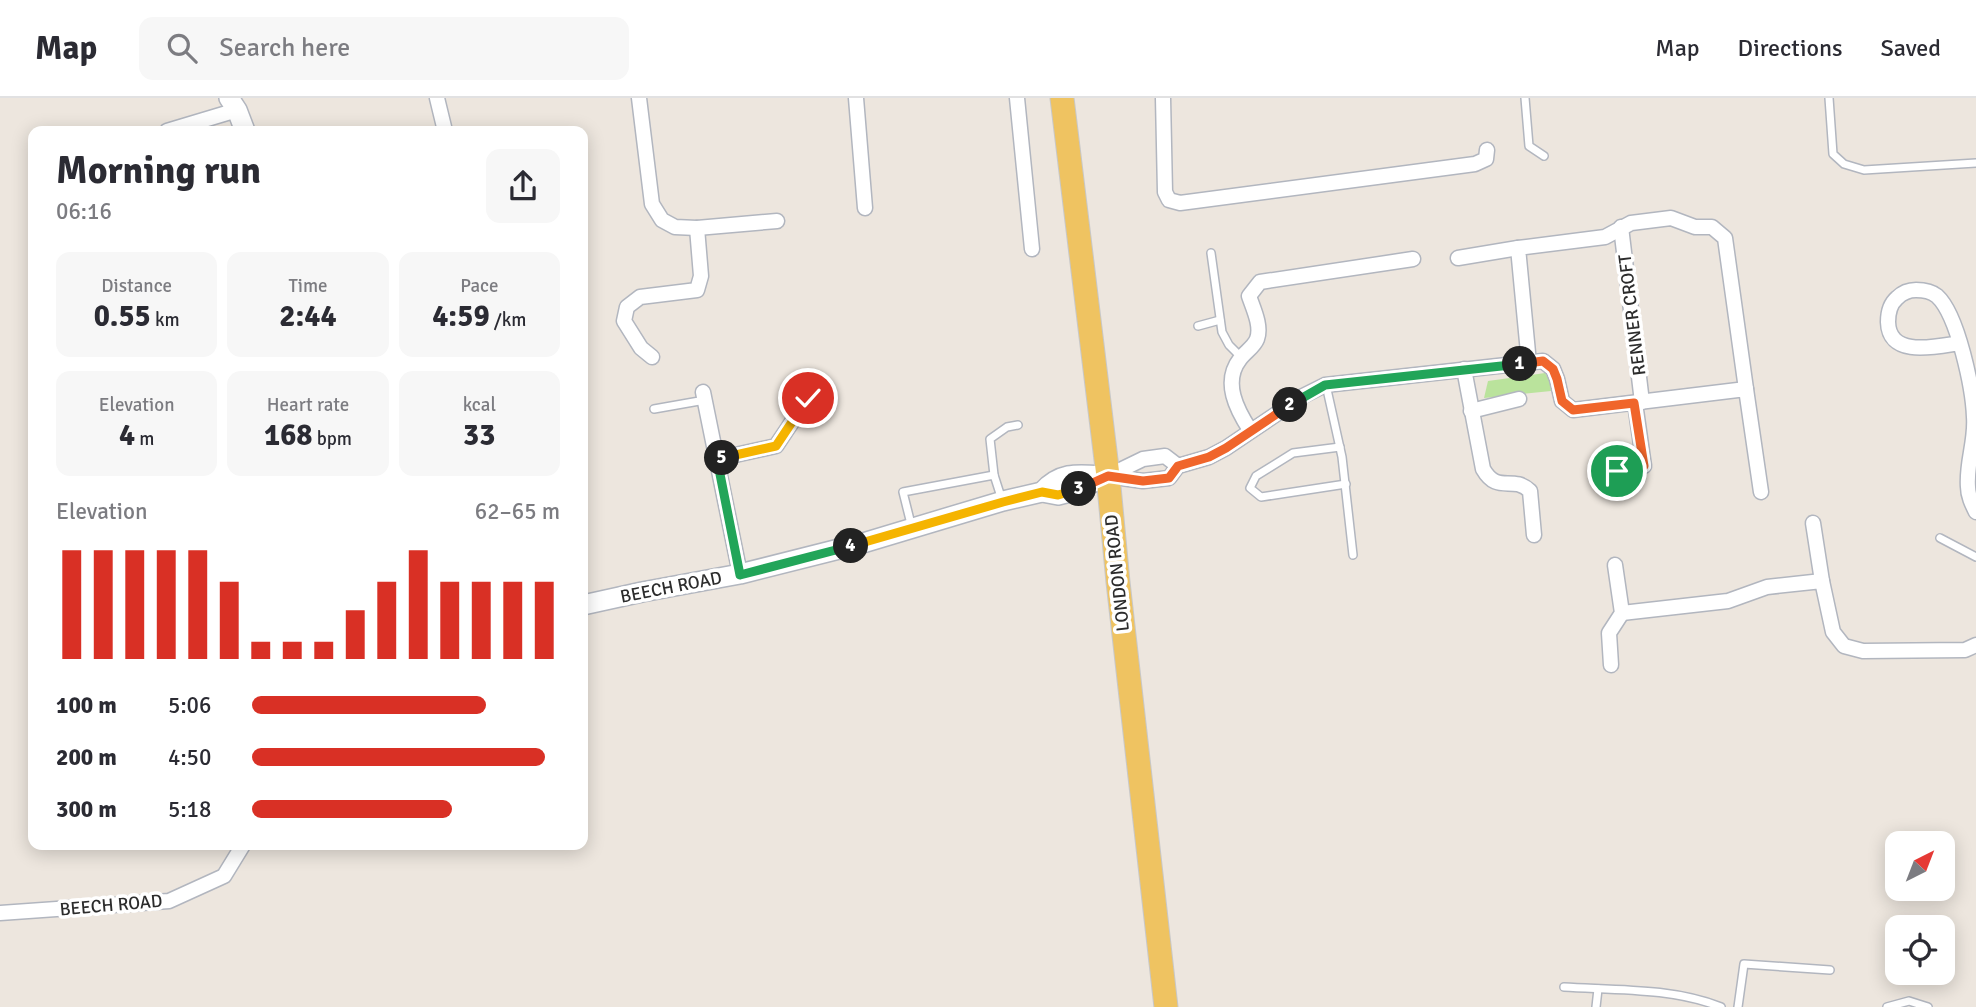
<!DOCTYPE html>
<html lang="en">
<head>
<meta charset="utf-8">
<style>
  body { margin:0; font-family:Signika,sans-serif; background:#f7f7f7; color:#2b2b33; height:100vh; display:flex; flex-direction:column; font-size:26px; white-space:nowrap }
  * { box-sizing:border-box; margin:0 }
  p { font-size:23px; color:#7c7c81 }
  .icon { flex:none; width:38px; height:38px; fill:none; stroke:currentColor; stroke-width:2; stroke-linecap:round; stroke-linejoin:round }
  .map { position:relative; flex:1; overflow:hidden }
  .drawer { position:absolute; left:28px; top:28px; width:560px; height:724px; display:flex; flex-direction:column; background:#fff; border-radius:14px; box-shadow:0 4px 18px #0003 }
  .drawer>* { flex:none }
  .needle { width:46px; rotate:42deg }
  .controls { position:absolute; left:1885px; top:733px; display:grid; gap:14px }
  .controls a { display:grid; place-items:center; width:70px; height:70px; border-radius:14px; background:#fff; box-shadow:0 4px 18px #0003; font-size:35px }
  .pin { position:absolute; display:grid; place-items:center; width:60px; height:60px; color:#fff; margin:-30px; border:4px solid #fff; border-radius:50%; box-shadow:0 2px 7px #0007 }
  .km { position:absolute; width:35px; height:35px; margin:-18px; border-radius:50%; background:#222; color:#fff; font-size:19px; line-height:35px; text-align:center }
  .round { display:grid; place-items:center; flex:none; width:74px; height:74px; border-radius:14px; background:#f7f7f7 }
  .head { display:flex; align-items:center; justify-content:space-between; height:119px; padding:0 28px }
  h1 { font-size:38px; font-weight:800; line-height:52px }
  .metrics { display:grid; grid-template-columns:repeat(3,1fr); gap:10px; height:119px; padding:7px 28px }
  .metrics div { display:grid; align-content:center; border-radius:14px; background:#f7f7f7; text-align:center }
  .metrics b { font-size:30px; font-weight:800 }
  .metrics small { font-size:19px; font-weight:400 }
  .metrics p { font-size:19px }
  .chart { height:196px; padding:14px 28px }
  .chart p { display:flex; justify-content:space-between }
  .chart svg { width:100%; height:126px; margin-top:7px; stroke:#d93025; stroke-width:6 }
  ul { padding:0 28px; list-style:none; font-size:23px }
  li { display:grid; grid-template-columns:112px 84px 1fr; align-items:center; height:52px }
  li i { height:18px; border-radius:9px; background:#d93025 }
  header { display:flex; align-items:center; gap:42px; box-sizing:border-box; height:98px; padding:0 35px; background:#fff; border-bottom:2px solid #e1e1e2 }
  header strong { font-size:33px }
  nav { display:flex; gap:38px; margin-inline-start:auto; font-size:24px }
  .search { width:490px; height:63px; background:#f7f7f7; display:flex; align-items:center; gap:18px; box-sizing:border-box; padding:0 24px; border-radius:14px; color:#7c7c81; font-size:26px }
  .map>svg:first-child { display:block }
  .green { fill:#bae39c }
  .lines { fill:none; stroke-linecap:round; stroke-linejoin:round }
  .lane-casing { stroke:#b2b6bf; stroke-width:10 }
  .street-casing { stroke:#b2b6bf; stroke-width:17 }
  .secondary-casing { stroke:#b2b6bf; stroke-width:22 }
  .primary-casing { stroke:#c8c8c8; stroke-width:25 }
  .lane { stroke:#fff; stroke-width:7 }
  .street { stroke:#fff; stroke-width:14 }
  .secondary { stroke:#fff; stroke-width:19 }
  .primary { stroke:#efc361; stroke-width:23 }
  .split-1-casing { stroke:#fff; stroke-width:14 }
  .split-2-casing { stroke:#fff; stroke-width:14 }
  .split-3-casing { stroke:#fff; stroke-width:14 }
  .split-4-casing { stroke:#fff; stroke-width:14 }
  .split-5-casing { stroke:#fff; stroke-width:14 }
  .split-6-casing { stroke:#fff; stroke-width:14 }
  .split-1 { stroke:#f0652b; stroke-width:9 }
  .split-2 { stroke:#22a559; stroke-width:9 }
  .split-3 { stroke:#f0652b; stroke-width:9 }
  .split-4 { stroke:#f5b400; stroke-width:9 }
  .split-5 { stroke:#22a559; stroke-width:9 }
  .split-6 { stroke:#f5b400; stroke-width:9 }
  .labels { text-anchor:middle; stroke-width:7; stroke-linejoin:round; paint-order:stroke }
  .street-label { font-size:18px; fill:#2c2c2c; stroke:#fff }
</style>
</head>
<body>
<header>
<strong>Map</strong>
<div class="search"><svg class="icon" aria-label="search" viewBox="0 0 24 24"><circle cx="10" cy="10" r="6"/><path d="M15 15l6 6"/></svg>Search here</div>
<nav><a>Map</a><a>Directions</a><a>Saved</a></nav>
</header>
<div class="map">
<svg width="1976" height="909" viewBox="0 0 1976 909">
  <rect width="100%" height="100%" fill="#ede6de"/>
  <!-- green -->
  <path class="green" d="M 1545,275 L 1550,283 L 1551,293 L 1484,300 L 1488,283 Z"/>
  <g class="lines">
    <!-- lane casing -->
    <g class="lane-casing">
      <g id="lane">
        <path d="M 1525,0 L 1529,48 L 1544,58"/>
        <path d="M 1829,0 L 1833,56 L 1844,66 L 1864,72 L 1976,65"/>
        <path d="M 1211,155 L 1222,234 L 1229,247 L 1241,259"/>
        <path d="M 1198,228 L 1220,222"/>
        <path d="M 1326,287 L 1342,359 L 1353,457"/>
        <path d="M 654,311 L 705,302"/>
        <path d="M 1340,349 L 1293,355 L 1256,378 L 1250,390 L 1261,399 L 1346,386"/>
        <path d="M 994,377 L 990,341 L 1007,329 L 1018,327"/>
        <path d="M 912,430 L 903,394 L 994,377 L 1002,402"/>
        <path d="M 1940,440 L 1976,459"/>
        <path d="M 1564,889 C 1616,892 1673,890 1721,909"/>
        <path d="M 1596,909 L 1598,891"/>
        <path d="M 1738,909 L 1744,866 L 1830,872"/>
        <path d="M 1887,909 L 1909,903 L 1928,909"/>
      </g>
    </g>
    <!-- street casing -->
    <g class="street-casing">
      <g id="street">
        <path d="M 437,0 L 445,33"/>
        <path d="M 639,0 L 652,106 L 662,122 L 675,129 L 697,130 L 777,123"/>
        <path d="M 856,0 L 865,110"/>
        <path d="M 1017,0 L 1032,151"/>
        <path d="M 1163,0 L 1165,94 L 1169,102 L 1180,105 L 1475,66 L 1486,61 L 1487,52"/>
        <path d="M 167,33 L 237,12"/>
        <path d="M 1621,129 L 1642,304"/>
        <path d="M 1458,160 L 1518,150"/>
        <path d="M 1960,245 C 1938,248 1889,261 1888,224 C 1888,215 1890,206 1897,200 C 1902,195 1909,192 1916,192 C 1923,192 1931,193 1937,198 C 1958,217 1973,291 1974,319 C 1976,343 1966,365 1968,389 C 1968,398 1972,406 1976,414"/>
        <path d="M 652,259 L 641,250 L 624,223 L 627,209 L 640,199 L 697,192 L 701,178 L 697,130"/>
        <path d="M 1529,265 L 1518,150 L 1605,139 L 1631,125 L 1671,120 L 1695,129 L 1712,129 L 1725,140 L 1746,291"/>
        <path d="M 1464,271 L 1483,371 C 1498,397 1512,376 1530,393 L 1534,437"/>
        <path d="M 703,294 L 740,476"/>
        <path d="M 1471,313 L 1519,301"/>
        <path d="M 1250,332 C 1237,312 1222,284 1240,261 C 1245,254 1254,249 1257,241 C 1262,228 1253,210 1249,198 L 1260,184 L 1413,161"/>
        <path d="M 717,361 L 776,348 L 808,300"/>
        <path d="M 1617,374 L 1644,368 L 1635,305"/>
        <path d="M 1108,378 L 1143,383 L 1169,380 L 1178,368 L 1209,359 L 1226,350 L 1303,298 L 1325,287 L 1543,263 L 1553,271 L 1557,281 L 1562,303 L 1573,312 L 1746,291 L 1761,394"/>
        <path d="M 1108,378 L 1143,361 L 1165,358 L 1178,368"/>
        <path d="M 1813,425 L 1822,483"/>
        <path d="M 1622,515 L 1728,503 L 1767,489 L 1822,483 L 1833,534 L 1844,548 L 1863,553 L 1965,552 L 1976,547"/>
        <path d="M 1611,567 L 1609,535 L 1622,515 L 1615,467"/>
        <path d="M 0,815 L 169,803 L 224,778 L 243,747"/>
      </g>
    </g>
    <!-- secondary casing -->
    <g class="secondary-casing">
      <g id="secondary">
        <path d="M 229,0 L 237,12 L 245,33"/>
        <path d="M 1042,394 C 1060,374 1077,376 1102,378"/>
        <path d="M 583,507 L 642,494 L 740,476 L 863,445 L 1003,403 L 1042,394 L 1058,397 L 1070,394 L 1108,378"/>
      </g>
    </g>
    <!-- primary casing -->
    <g class="primary-casing">
      <path id="primary" d="M 1062,0 L 1108,378 L 1118,484 L 1166,909"/>
    </g>
    <!-- lane -->
    <use href="#lane" class="lane"/>
    <!-- street -->
    <use href="#street" class="street"/>
    <!-- secondary -->
    <use href="#secondary" class="secondary"/>
    <!-- primary -->
    <use href="#primary" class="primary"/>
  </g>
  <g class="lines">
    <!-- split-1 casing -->
    <g class="split-1-casing">
      <path id="split-1" d="M 1520,266 L 1543,263 L 1553,271 L 1557,281 L 1562,303 L 1573,312 L 1634,305 L 1644,368 L 1617,373"/>
    </g>
    <!-- split-2 casing -->
    <g class="split-2-casing">
      <path id="split-2" d="M 1290,307 L 1325,287 L 1520,266"/>
    </g>
    <!-- split-3 casing -->
    <g class="split-3-casing">
      <path id="split-3" d="M 1079,391 L 1108,378 L 1143,383 L 1169,380 L 1178,368 L 1209,359 L 1226,350 L 1290,307"/>
    </g>
    <!-- split-4 casing -->
    <g class="split-4-casing">
      <path id="split-4" d="M 851,448 L 1003,404 L 1042,394 L 1058,397 L 1079,391"/>
    </g>
    <!-- split-5 casing -->
    <g class="split-5-casing">
      <path id="split-5" d="M 722,360 L 717,361 L 740,477 L 851,448"/>
    </g>
    <!-- split-6 casing -->
    <g class="split-6-casing">
      <path id="split-6" d="M 722,360 L 776,348 L 808,300"/>
    </g>
    <!-- split-1 -->
    <use href="#split-1" class="split-1"/>
    <!-- split-2 -->
    <use href="#split-2" class="split-2"/>
    <!-- split-3 -->
    <use href="#split-3" class="split-3"/>
    <!-- split-4 -->
    <use href="#split-4" class="split-4"/>
    <!-- split-5 -->
    <use href="#split-5" class="split-5"/>
    <!-- split-6 -->
    <use href="#split-6" class="split-6"/>
  </g>
  <g class="labels">
    <!-- street labels -->
    <g class="street-label">
      <text transform="translate(1632 217) rotate(-97)" y="6">RENNER CROFT</text>
      <text transform="translate(1117 475) rotate(-96)" y="6">LONDON ROAD</text>
      <text transform="translate(671 489) rotate(-11)" y="6">BEECH ROAD</text>
      <text transform="translate(111 807) rotate(-5)" y="6">BEECH ROAD</text>
    </g>
  </g>
</svg>
<div class="controls">
<a><svg class="needle" viewBox="-14 -14 28 28"><path d="M0-13l5 13h-10z" fill="#e53935"/><path d="M0 13l5-13h-10z" fill="#7c7c81"/></svg></a>
<a><svg class="icon" aria-label="locate" viewBox="0 0 24 24"><circle cx="12" cy="12" r="6"/><path d="M12 2v4M12 18v4M2 12h4M18 12h4"/></svg></a>
</div>
<div class="pin" style="left:1617px;top:373px;background:#1e9e55"><svg class="icon" aria-label="arrive" viewBox="0 0 24 24"><path d="M6 21V4h12l-3 4 3 4H6"/></svg></div>
<div class="pin" style="left:808px;top:300px;background:#d93025"><svg class="icon" aria-label="check" viewBox="0 0 24 24"><path d="M5 12l5 5 9-10"/></svg></div>
<b class="km" style="left:1520px;top:266px">1</b>
<b class="km" style="left:1290px;top:307px">2</b>
<b class="km" style="left:1079px;top:391px">3</b>
<b class="km" style="left:851px;top:448px">4</b>
<b class="km" style="left:722px;top:360px">5</b>
<section class="drawer">
<div class="head"><div><h1>Morning run</h1><p>06:16</p></div><a class="round"><svg class="icon" aria-label="share" viewBox="0 0 24 24"><path d="M12 15V3M7 8l5-5 5 5M5 13v7h14v-7"/></svg></a></div>
<div class="metrics">
<div><p>Distance</p><b>0.55<small> km</small></b></div>
<div><p>Time</p><b>2:44</b></div>
<div><p>Pace</p><b>4:59<small> /km</small></b></div>
</div>
<div class="metrics">
<div><p>Elevation</p><b>4<small> m</small></b></div>
<div><p>Heart rate</p><b>168<small> bpm</small></b></div>
<div><p>kcal</p><b>33</b></div>
</div>
<div class="chart"><p><span>Elevation</span>62–65 m</p>
<svg viewBox="0 0 160 44" preserveAspectRatio="none"><path d="M5 44V6M15 44V6M25 44V6M35 44V6M45 44V6M55 44V17M65 44V38M75 44V38M85 44V38M95 44V27M105 44V17M115 44V6M125 44V17M135 44V17M145 44V17M155 44V17"/></svg>
</div>
<ul>
<li><b>100 m</b>5:06<i style="width:76%"></i></li>
<li><b>200 m</b>4:50<i style="width:95%"></i></li>
<li><b>300 m</b>5:18<i style="width:65%"></i></li>
</ul>
</section>
</div>
</body>
</html>
